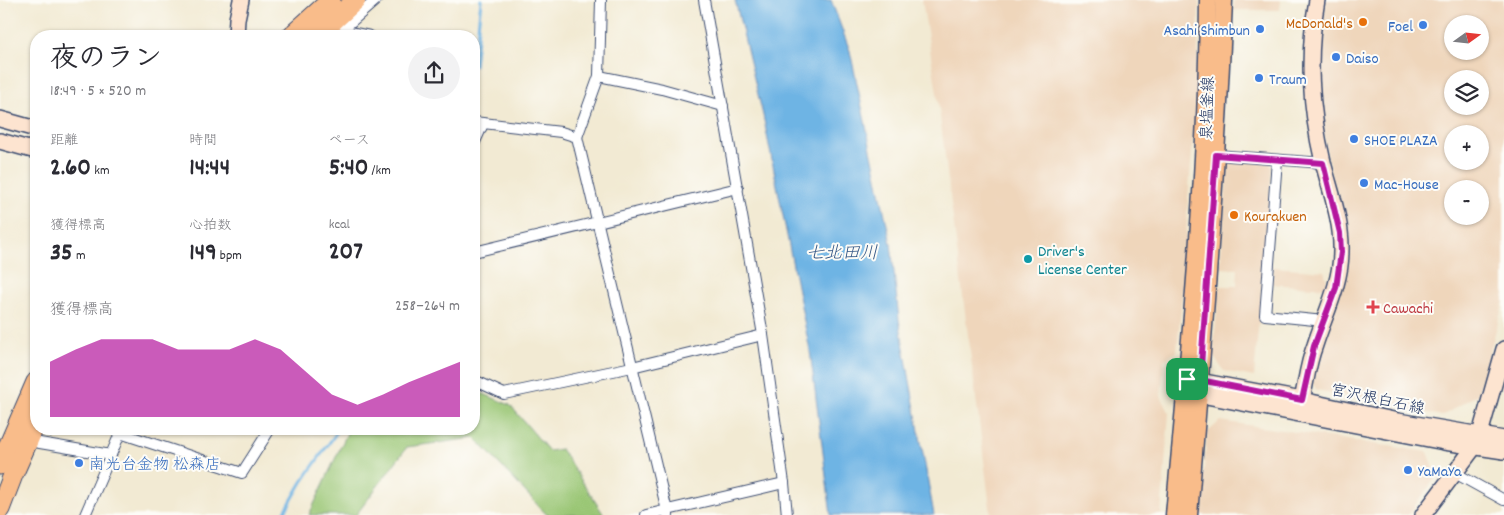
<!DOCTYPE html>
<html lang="ja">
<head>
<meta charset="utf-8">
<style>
  body { margin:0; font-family:Dekko,"Klee One",sans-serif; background:#f2f2f3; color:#2b2b33; height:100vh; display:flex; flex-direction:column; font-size:19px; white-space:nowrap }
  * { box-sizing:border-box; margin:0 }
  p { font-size:16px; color:#7c7c81 }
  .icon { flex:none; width:28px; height:28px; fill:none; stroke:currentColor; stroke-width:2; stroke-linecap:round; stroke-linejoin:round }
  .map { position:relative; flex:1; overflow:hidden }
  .details { position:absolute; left:30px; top:30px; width:450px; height:405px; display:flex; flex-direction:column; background:#fff; border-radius:20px; box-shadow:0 1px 4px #0004 }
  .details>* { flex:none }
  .needle { width:32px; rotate:75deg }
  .buttons { position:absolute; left:1444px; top:15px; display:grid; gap:10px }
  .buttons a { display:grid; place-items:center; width:45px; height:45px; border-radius:50%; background:#fff; box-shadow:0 1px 4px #0004; font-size:25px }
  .pin { position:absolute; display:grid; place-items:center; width:42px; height:42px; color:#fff; margin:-21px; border-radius:10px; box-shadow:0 2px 8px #0006 }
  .round { display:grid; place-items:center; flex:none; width:52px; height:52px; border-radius:26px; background:#f2f2f3 }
  .headline { display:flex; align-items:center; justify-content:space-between; height:85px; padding:0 20px }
  h1 { font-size:28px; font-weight:700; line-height:38px }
  .metrics { display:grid; grid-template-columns:repeat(3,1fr); gap:8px; height:85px; padding:5px 20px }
  .metrics div { display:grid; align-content:center }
  .metrics b { font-size:25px; font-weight:700 }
  .metrics small { font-size:14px; font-weight:400 }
  .metrics p { font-size:14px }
  .chart { height:140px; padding:10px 20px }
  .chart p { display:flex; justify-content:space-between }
  .chart svg { width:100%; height:90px; margin-top:5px; fill:#b5179e; opacity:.7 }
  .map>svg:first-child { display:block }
  .built { fill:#efd6bb; fill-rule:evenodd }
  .green { fill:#9ac674; stroke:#5a7a69 }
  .water { fill:#6eb4e4; stroke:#4472a1 }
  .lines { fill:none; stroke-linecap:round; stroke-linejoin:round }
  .stream { stroke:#6eb4e4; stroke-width:3 }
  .street-casing { stroke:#3b4b70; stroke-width:12 }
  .secondary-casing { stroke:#3b4b70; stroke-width:18 }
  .primary-casing { stroke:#3b4b70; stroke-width:19 }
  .highway-casing { stroke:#3b4b70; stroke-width:21 }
  .street { stroke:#fff; stroke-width:10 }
  .secondary { stroke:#fde4d0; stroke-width:15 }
  .primary { stroke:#f9bc8a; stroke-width:16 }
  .highway { stroke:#f9bc8a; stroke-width:19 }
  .route-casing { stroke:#fff; stroke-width:10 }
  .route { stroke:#b5179e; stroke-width:6 }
  .food-dot { fill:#e8710a; stroke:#fdfcf7; stroke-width:2 }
  .shop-dot { fill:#3f7fe0; stroke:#fdfcf7; stroke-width:2 }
  .culture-dot { fill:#0f9aa8; stroke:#fdfcf7; stroke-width:2 }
  .health-dot { fill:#e0444e; stroke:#fdfcf7; stroke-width:2 }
  .labels { text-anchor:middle; stroke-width:4; stroke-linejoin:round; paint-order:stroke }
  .food-label { font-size:16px; fill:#c56008; stroke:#fdfcf7; text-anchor:end }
  .shop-label { font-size:16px; fill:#366cbe; stroke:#fdfcf7; text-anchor:start }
  .street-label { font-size:16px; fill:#1b2f5e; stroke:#fdfcf7 }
  .culture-label { font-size:16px; fill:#0d838f; stroke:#fdfcf7; text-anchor:start }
  .health-label { font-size:16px; fill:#be3a42; stroke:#fdfcf7; text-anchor:start }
  .water-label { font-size:18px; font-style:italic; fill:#345786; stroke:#fdfcf7 }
</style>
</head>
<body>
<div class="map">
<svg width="1504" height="515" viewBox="0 0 1504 515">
  <rect width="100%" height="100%" fill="#fdfcf7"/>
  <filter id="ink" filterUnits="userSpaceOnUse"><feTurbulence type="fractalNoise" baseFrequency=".02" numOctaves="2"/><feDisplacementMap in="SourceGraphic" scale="10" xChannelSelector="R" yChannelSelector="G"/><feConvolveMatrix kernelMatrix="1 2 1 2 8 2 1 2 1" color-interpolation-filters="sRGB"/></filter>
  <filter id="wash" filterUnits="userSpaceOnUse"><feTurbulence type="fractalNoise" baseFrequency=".0096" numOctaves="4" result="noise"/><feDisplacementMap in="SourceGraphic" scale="20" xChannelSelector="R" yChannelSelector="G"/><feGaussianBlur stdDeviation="1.12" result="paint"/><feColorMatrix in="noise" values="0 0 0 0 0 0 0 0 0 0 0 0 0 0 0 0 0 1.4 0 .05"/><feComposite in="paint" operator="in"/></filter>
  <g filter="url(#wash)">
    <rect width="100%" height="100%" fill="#f2ead3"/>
    <!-- built -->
    <g class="built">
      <path d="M 922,0 L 1199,0 L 1197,95 L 1187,210 L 1186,252 L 1177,351 L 1164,360 L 1161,396 L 1169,413 L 1161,515 L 991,515 L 937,93 Z"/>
      <path d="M 1234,0 L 1281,0 L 1280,10 L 1234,10 Z"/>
      <path d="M 1323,0 L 1504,0 L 1504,301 L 1478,394 L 1442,416 L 1317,390 L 1312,383 L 1326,330 L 1344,276 L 1329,164 L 1316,99 L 1316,43 ZM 1452,24 L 1480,24 L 1480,51 L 1452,51 ZM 1452,79 L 1480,79 L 1480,106 L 1452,106 ZM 1452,134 L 1480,134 L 1480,161 L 1452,161 ZM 1452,189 L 1480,189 L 1480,216 L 1452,216 Z"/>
      <path d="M 1228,160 L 1270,164 L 1272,167 L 1254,377 L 1224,371 L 1213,356 L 1219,286 L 1237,286 L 1238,269 L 1220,268 Z"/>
      <path d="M 1274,267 L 1324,271 L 1327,281 L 1327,288 L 1272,284 Z"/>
      <path d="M 1220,421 L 1428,452 L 1437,476 L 1408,515 L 1200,515 L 1207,433 Z"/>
    </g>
    <!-- green -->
    <path class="green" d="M 474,390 L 510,405 L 549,451 L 561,449 L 604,515 L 547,515 L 475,438 L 407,447 L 356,515 L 309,515 L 349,429 L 474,429 Z"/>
    <!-- water -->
    <path class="water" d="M 735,0 L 831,0 L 850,51 L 891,244 L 899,320 L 934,515 L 831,515 L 810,351 L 763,115 Z"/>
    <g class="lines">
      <!-- stream -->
      <g class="stream">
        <path d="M 474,65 L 481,0"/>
        <path d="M 283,515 L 302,482 L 339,429"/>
      </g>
    </g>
  </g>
  <g filter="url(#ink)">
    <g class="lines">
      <!-- street casing -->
      <g class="street-casing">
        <g id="street">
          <path d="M 704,0 L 763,335 L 784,483 L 787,515"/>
          <path d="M 339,26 L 350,32 L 370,36"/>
          <path d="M 335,36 L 376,0"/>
          <path d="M 599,76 L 662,89 L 723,106"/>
          <path d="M 474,122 L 561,132 L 577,137 L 668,515"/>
          <path d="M 577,137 L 599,76 L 601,0"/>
          <path d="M 474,144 L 483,124"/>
          <path d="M 1216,155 L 1323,163"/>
          <path d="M 1277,160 L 1265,315 L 1324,321"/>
          <path d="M 474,252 L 738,188"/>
          <path d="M 474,380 L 504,394 L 632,367 L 763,335"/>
          <path d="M 120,433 L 242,473 L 270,429"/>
          <path d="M 28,441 L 111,455"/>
          <path d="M 1455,473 L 1504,500"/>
          <path d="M 85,515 L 122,429"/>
          <path d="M 646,515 L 784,483"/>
        </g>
      </g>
      <!-- secondary casing -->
      <g class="secondary-casing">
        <g id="secondary">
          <path d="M 236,36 L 237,19 L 241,0"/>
          <path d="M 0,119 L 36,129"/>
          <path d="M 0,141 L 36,151"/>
          <path d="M 1188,379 L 1302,400 L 1398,421 L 1504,439"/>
          <path d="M 1186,392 L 1444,442 L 1504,451"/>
          <path d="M 1302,400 C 1306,382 1308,363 1315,345 C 1325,314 1341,284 1341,251 C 1342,220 1330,191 1323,162 C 1310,107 1307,56 1317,0"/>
          <path d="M 1423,515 L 1475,446 L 1480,434 L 1504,349"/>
        </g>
      </g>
      <!-- primary casing -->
      <g class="primary-casing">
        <g id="primary">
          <path d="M 1174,515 C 1190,344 1207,172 1208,0"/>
          <path d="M 1189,515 C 1203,343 1217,172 1224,0"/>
        </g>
      </g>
      <!-- highway casing -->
      <g class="highway-casing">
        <g id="highway">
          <path d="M 291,36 L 331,0"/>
          <path d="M 317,36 L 356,0"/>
          <path d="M 0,465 L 36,382"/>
          <path d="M 0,509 L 13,475 L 36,423"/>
        </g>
      </g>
      <!-- street -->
      <use href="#street" class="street"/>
      <!-- secondary -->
      <use href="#secondary" class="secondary"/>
      <!-- primary -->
      <use href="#primary" class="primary"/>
      <!-- highway -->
      <use href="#highway" class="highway"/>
    </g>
  </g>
  <g class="lines" filter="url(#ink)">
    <!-- route casing -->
    <g class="route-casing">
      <path id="route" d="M 1187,379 L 1186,392 L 1199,393 L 1200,380 L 1302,400 L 1314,346 L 1336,288 L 1341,252 L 1340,233 L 1323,163 L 1216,155 L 1200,380 L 1187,379"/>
    </g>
    <!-- route -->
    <use href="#route" class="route"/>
  </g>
  <!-- markers -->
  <g class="food-dot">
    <circle cx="1363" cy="22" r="5"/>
    <circle cx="1234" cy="215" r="5"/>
  </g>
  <g class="shop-dot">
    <circle cx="1423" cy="25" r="5"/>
    <circle cx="1260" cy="29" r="5"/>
    <circle cx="1336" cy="57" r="5"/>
    <circle cx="1259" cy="78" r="5"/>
    <circle cx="1354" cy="139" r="5"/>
    <circle cx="1364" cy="183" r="5"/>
    <circle cx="79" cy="463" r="5"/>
    <circle cx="1408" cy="470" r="5"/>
  </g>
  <circle class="culture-dot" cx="1028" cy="259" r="5"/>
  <path class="health-dot" d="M1370.5 299.5h5v5h5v5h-5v5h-5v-5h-5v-5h5z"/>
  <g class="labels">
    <!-- food labels -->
    <g class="food-label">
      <text x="1353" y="28">McDonald's</text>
      <text x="1244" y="221" text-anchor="start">Kourakuen</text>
    </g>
    <!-- shop labels -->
    <g class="shop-label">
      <text x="1413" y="31" text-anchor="end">Foel</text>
      <text x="1250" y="35" text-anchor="end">Asahi Shimbun</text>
      <text x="1346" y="63">Daiso</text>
      <text x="1269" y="84">Traum</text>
      <text x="1364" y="145">SHOE PLAZA</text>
      <text x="1374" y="189">Mac-House</text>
      <text x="89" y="469">南光台金物 松森店</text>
      <text x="1418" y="476">YaMaYa</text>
    </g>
    <!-- street labels -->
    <g class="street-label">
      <text transform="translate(1206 108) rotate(-88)" y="6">泉塩釜線</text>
      <text transform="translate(1378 398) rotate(12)" y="6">宮沢根白石線</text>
    </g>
    <!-- culture labels -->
    <g class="culture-label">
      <text x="1038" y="256">Driver's<tspan x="1038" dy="18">License Center</tspan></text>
    </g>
    <!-- health labels -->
    <g class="health-label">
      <text x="1383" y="313">Cawachi</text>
    </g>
    <!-- water labels -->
    <g class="water-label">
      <text x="842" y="258">七北田川</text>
    </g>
  </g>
</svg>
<div class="buttons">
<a><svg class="needle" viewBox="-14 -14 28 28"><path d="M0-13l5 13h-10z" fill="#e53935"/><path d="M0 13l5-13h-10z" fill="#7c7c81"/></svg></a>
<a><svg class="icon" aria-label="layers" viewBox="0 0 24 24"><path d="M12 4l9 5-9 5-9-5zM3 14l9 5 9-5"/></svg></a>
<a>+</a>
<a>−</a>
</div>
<div class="pin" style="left:1187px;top:379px;background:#1e9e55"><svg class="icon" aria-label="arrive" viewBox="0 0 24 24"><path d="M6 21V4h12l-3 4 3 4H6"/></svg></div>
<section class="details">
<div class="headline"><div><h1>夜のラン</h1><p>18:49 · 5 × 520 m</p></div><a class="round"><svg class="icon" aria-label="share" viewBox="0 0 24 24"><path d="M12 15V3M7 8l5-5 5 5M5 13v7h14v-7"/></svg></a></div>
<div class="metrics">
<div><p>距離</p><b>2.60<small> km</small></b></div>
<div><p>時間</p><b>14:44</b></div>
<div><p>ペース</p><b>5:40<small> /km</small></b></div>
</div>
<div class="metrics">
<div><p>獲得標高</p><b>35<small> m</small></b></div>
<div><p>心拍数</p><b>149<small> bpm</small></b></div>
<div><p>kcal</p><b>207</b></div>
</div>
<div class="chart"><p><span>獲得標高</span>258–264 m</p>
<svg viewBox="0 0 160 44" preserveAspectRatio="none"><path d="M0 44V17L10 11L20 6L30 6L40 6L50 11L60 11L70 11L80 6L90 11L100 22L110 33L120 38L130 33L140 27L150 22L160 17V44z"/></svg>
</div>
</section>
</div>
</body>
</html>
